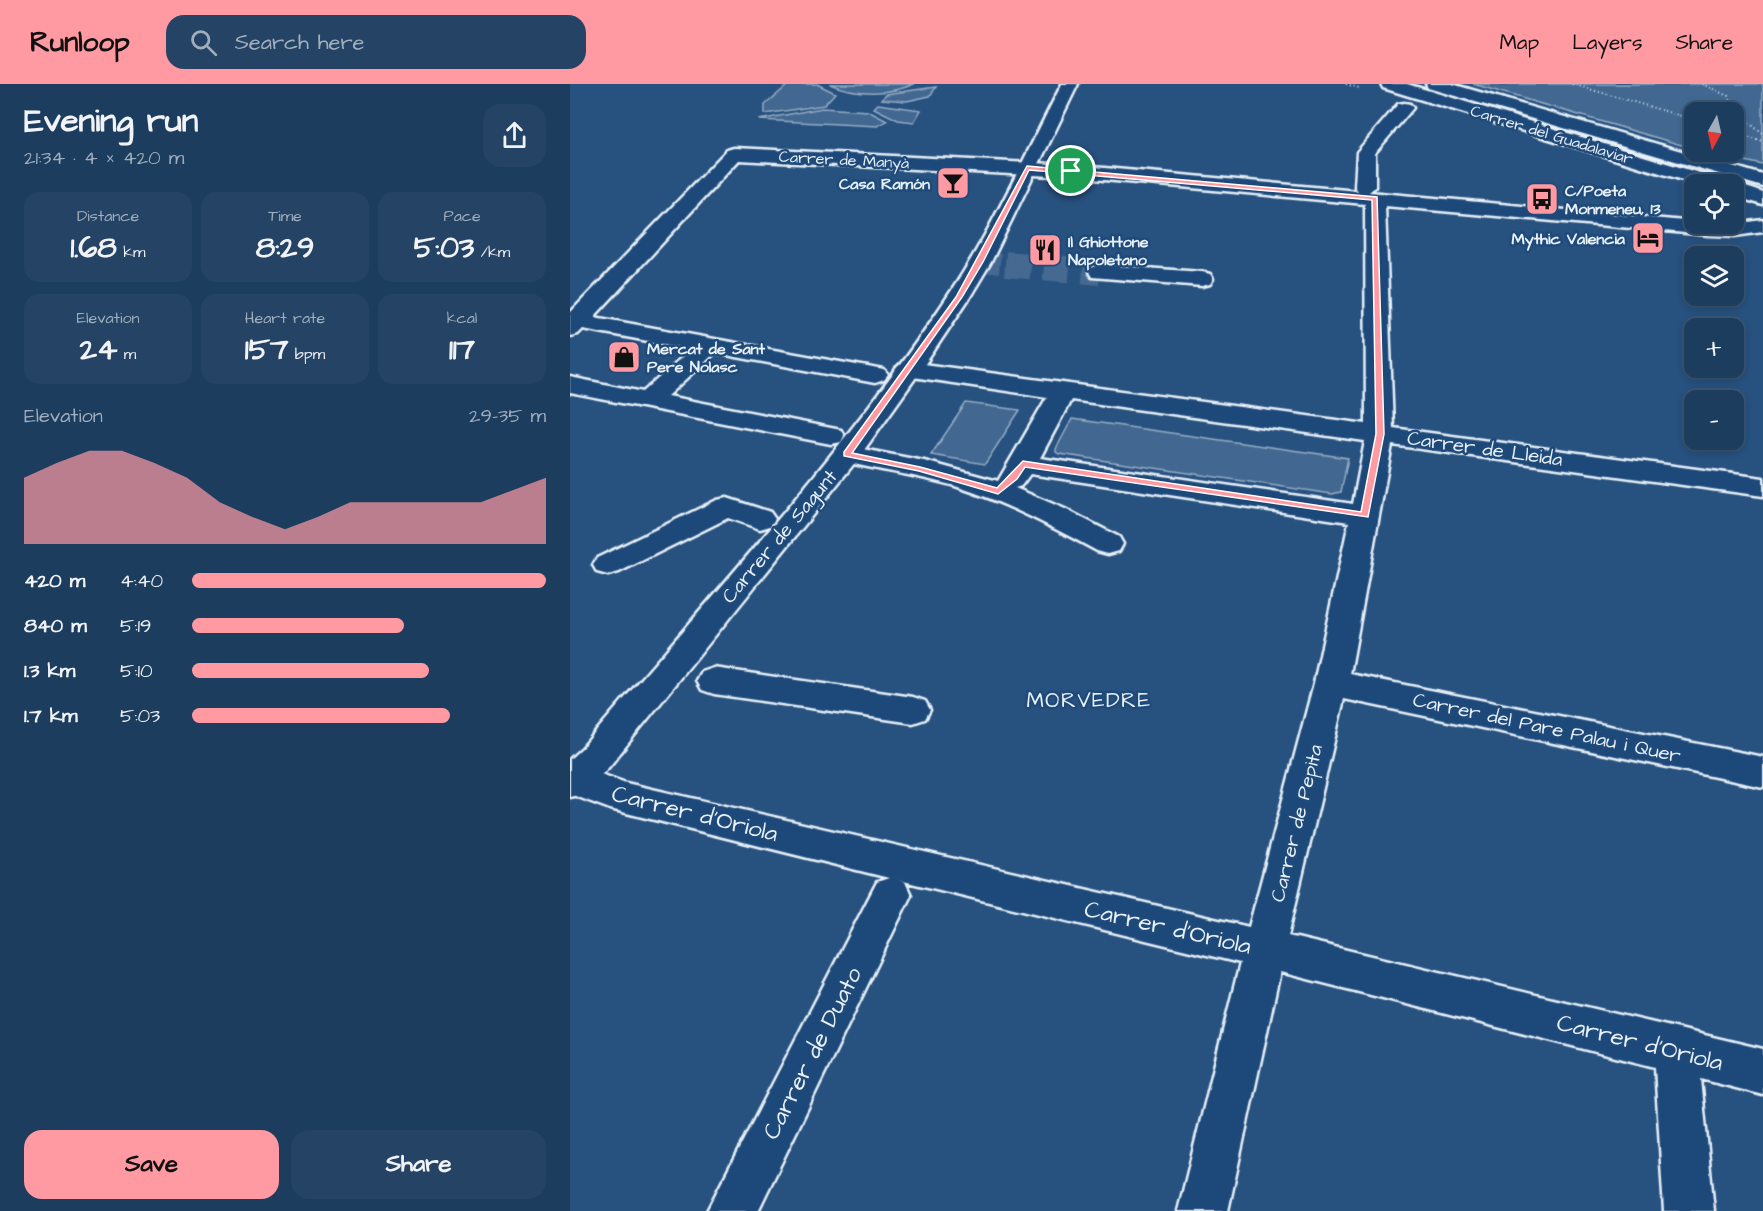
<!DOCTYPE html>
<html lang="en">
<head>
<meta charset="utf-8">
<style>
  body { margin:0; font-family:"Architects Daughter",sans-serif; background:#254465; color:#f1f3f6; height:100vh; display:flex; flex-direction:column; font-size:22px; white-space:nowrap }
  * { box-sizing:border-box; margin:0 }
  p { font-size:20px; color:#a0aebd }
  .icon { flex:none; width:33px; height:33px; fill:none; stroke:currentColor; stroke-width:2; stroke-linecap:round; stroke-linejoin:round }
  .map { position:relative; flex:1; overflow:hidden }
  .drawer { display:flex; flex-direction:column; background:#1d3d5f; width:570px }
  .drawer>* { flex:none }
  .needle { width:39px; rotate:188deg }
  .buttons { position:absolute; left:1114px; top:18px; display:grid; gap:12px }
  .buttons a { display:grid; place-items:center; width:60px; height:60px; border-radius:12px; background:#1d3d5f; box-shadow:0 3px 9px #0003,0 0 0 2px #3b5674; font-size:30px }
  .pin { position:absolute; display:grid; place-items:center; width:51px; height:51px; color:#fff; margin:-26px; border:3px solid #fff; border-radius:50%; box-shadow:0 2px 6px #0007 }
  .round { display:grid; place-items:center; flex:none; width:63px; height:63px; border-radius:18px; background:#254465 }
  .headline { display:flex; align-items:center; justify-content:space-between; height:102px; padding:0 24px }
  h1 { font-size:33px; font-weight:800; line-height:45px }
  .figures { display:grid; grid-template-columns:repeat(3,1fr); gap:9px; height:102px; padding:6px 24px }
  .figures div { display:grid; align-content:center; border-radius:15px; background:#254465; text-align:center }
  .figures b { font-size:30px; font-weight:800 }
  .figures small { font-size:16px; font-weight:400 }
  .figures p { font-size:16px }
  .chart { height:168px; padding:12px 24px }
  .chart p { display:flex; justify-content:space-between }
  .chart svg { width:100%; height:108px; margin-top:6px; fill:#ff9aa2; opacity:.7 }
  .button { display:flex; gap:12px; margin-top:auto; padding:12px 24px }
  .button a { flex:1; height:69px; border-radius:18px; background:#ff9aa2; color:#111; font-size:24px; font-weight:800; line-height:69px; text-align:center }
  .button a+a { background:#254465; color:#f1f3f6 }
  ul { padding:0 24px; list-style:none; font-size:20px }
  li { display:grid; grid-template-columns:96px 72px 1fr; align-items:center; height:45px }
  li i { height:15px; border-radius:8px; background:#ff9aa2 }
  header { display:flex; align-items:center; gap:36px; box-sizing:border-box; height:84px; padding:0 30px; background:#ff9aa2; color:#111 }
  header strong { font-size:28px }
  nav { display:flex; gap:33px; margin-inline-start:auto; font-size:21px }
  .search { width:420px; height:54px; background:#254465; display:flex; align-items:center; gap:15px; box-sizing:border-box; padding:0 21px; border-radius:18px; color:#a0aebd; font-size:22px }
  main { display:flex; flex:1; min-height:0 }
  .map>svg:first-child { display:block }
  .green { fill:#436891; stroke:#96acc4; stroke-width:1.5 }
  .lines { fill:none; stroke-linecap:round; stroke-linejoin:round }
  .street-tunnel-far1 { stroke:#446991; stroke-width:20; stroke-dasharray:20 10; stroke-linecap:butt }
  .street-tunnel { stroke:#446991; stroke-width:26; stroke-dasharray:26 13; stroke-linecap:butt }
  .street-casing { stroke:#e8f1f8; stroke-width:5 }
  .secondary-casing { stroke:#e8f1f8; stroke-width:5 }
  .primary-casing { stroke:#e8f1f8; stroke-width:5 }
  .path { stroke:#e8f1f8; stroke-width:2; stroke-dasharray:1 3; stroke-linecap:butt }
  .street { fill:#1f4a7a; fill-rule:evenodd }
  .secondary { fill:#1f4a7a; fill-rule:evenodd }
  .primary { fill:#1f4a7a; fill-rule:evenodd }
  .route { fill:#ff9aa2; stroke:#fff; stroke-width:1.5; fill-rule:evenodd }
  .labels { text-anchor:middle; stroke-width:5; stroke-linejoin:round; paint-order:stroke }
  .far-street-label { font-size:16px; fill:#e8f1f8; stroke:#1f4a7a }
  .far-poi-label { font-size:16px; font-weight:bold; fill:#e8f1f8; stroke:#1f4a7a; text-anchor:start }
  .street-label { font-size:20px; fill:#e8f1f8; stroke:#1f4a7a }
  .neighbourhood-label { font-size:21px; letter-spacing:1.5px; fill:#e8f1f8; stroke:#1f4a7a }
  .near-street-label { font-size:24px; fill:#e8f1f8; stroke:#1f4a7a }
</style>
</head>
<body>
<header>
<strong>Runloop</strong>
<div class="search"><svg class="icon" aria-label="search" viewBox="0 0 24 24"><circle cx="10" cy="10" r="6"/><path d="M15 15l6 6"/></svg>Search here</div>
<nav><a>Map</a><a>Layers</a><a>Share</a></nav>
</header>
<main>
<section class="drawer">
<div class="headline"><div><h1>Evening run</h1><p>21:34 · 4 × 420 m</p></div><a class="round"><svg class="icon" aria-label="share" viewBox="0 0 24 24"><path d="M12 15V3M7 8l5-5 5 5M5 13v7h14v-7"/></svg></a></div>
<div class="figures">
<div><p>Distance</p><b>1.68<small> km</small></b></div>
<div><p>Time</p><b>8:29</b></div>
<div><p>Pace</p><b>5:03<small> /km</small></b></div>
</div>
<div class="figures">
<div><p>Elevation</p><b>24<small> m</small></b></div>
<div><p>Heart rate</p><b>157<small> bpm</small></b></div>
<div><p>kcal</p><b>117</b></div>
</div>
<div class="chart"><p><span>Elevation</span>29–35 m</p>
<svg viewBox="0 0 160 44" preserveAspectRatio="none"><path d="M0 44V17L10 11L20 6L30 6L40 11L50 17L60 27L70 33L80 38L90 33L100 27L110 27L120 27L130 27L140 27L150 22L160 17V44z"/></svg>
</div>
<ul>
<li><b>420 m</b>4:40<i style="width:100%"></i></li>
<li><b>840 m</b>5:19<i style="width:60%"></i></li>
<li><b>1.3 km</b>5:10<i style="width:67%"></i></li>
<li><b>1.7 km</b>5:03<i style="width:73%"></i></li>
</ul>
<div class="button"><a>Save</a><a>Share</a></div>
</section>
<div class="map">
<svg width="1193" height="1127" viewBox="0 0 1193 1127">
  <rect width="100%" height="100%" fill="#27517f"/>
  <filter id="ink" filterUnits="userSpaceOnUse"><feTurbulence type="fractalNoise" baseFrequency=".0167" numOctaves="2"/><feDisplacementMap in="SourceGraphic" scale="12" xChannelSelector="R" yChannelSelector="G"/><feConvolveMatrix kernelMatrix="1 2 1 2 8 2 1 2 1" color-interpolation-filters="sRGB"/></filter>
  <g filter="url(#ink)">
    <!-- green -->
    <g class="green">
      <path d="M 219,0 L 247,0 L 265,9 L 254,21 L 195,30 L 195,21 Z"/>
      <path d="M 260,0 L 344,0 C 320,11 284,11 260,0 Z"/>
      <path d="M 903,0 L 1193,0 L 1193,81 L 1135,68 L 1164,68 L 1164,28 L 1125,28 L 1125,65 Z"/>
      <path d="M 366,3 L 360,12 L 337,17 L 312,15 L 316,10 Z"/>
      <path d="M 308,20 L 351,26 L 344,38 L 328,36 L 304,24 Z"/>
      <path d="M 252,24 L 298,27 L 317,37 L 307,42 L 189,36 Z"/>
      <path d="M 396,319 L 450,326 L 415,380 L 361,371 Z"/>
      <path d="M 502,335 L 778,374 L 771,408 L 762,410 L 489,370 L 486,368 L 486,365 Z"/>
    </g>
    <g class="lines">
      <!-- street-tunnel-far1 -->
      <path class="street-tunnel-far1" d="M 410,178 L 453,182"/>
      <!-- street-tunnel -->
      <path class="street-tunnel" d="M 435,180 L 530,188"/>
      <!-- street casing -->
      <g class="street-casing">
        <g id="street">
          <path d="M 834,19 L 840,20 L 843,24 L 805,69 L 805,103 L 799,108 L 1125,138 L 1125,140 L 1165,140 L 1193,136 L 1193,148 L 1165,152 L 1138,151 L 815,122 L 823,344 L 1193,394 L 1193,412 L 822,361 L 780,590 L 1193,673 L 1193,703 L 774,615 L 718,852 L 1193,965 L 1193,1011 L 1131,995 L 1144,1127 L 1094,1127 L 1085,983 L 710,888 L 658,1127 L 608,1127 L 670,879 L 329,796 L 335,798 L 341,811 L 188,1127 L 137,1127 L 307,798 L 319,794 L 40,725 L 0,710 L 0,679 L 56,699 L 679,843 L 744,599 L 779,438 L 460,390 L 451,402 L 445,404 L 495,425 L 549,453 L 553,460 L 549,467 L 538,470 L 527,467 C 481,442 435,418 385,402 C 346,391 306,386 267,376 L 263,370 L 267,364 L 277,362 L 354,377 L 428,397 L 477,313 L 329,291 L 325,286 L 329,281 L 338,278 L 796,340 L 795,120 L 501,93 L 169,76 L 24,233 L 314,286 L 318,291 L 314,296 L 305,299 L 145,269 L 98,312 L 271,346 L 274,352 L 271,358 L 261,360 L 0,309 L 0,293 L 73,308 L 121,265 L 13,245 L 8,250 L 0,252 L 0,229 L 157,66 L 164,64 L 501,81 L 788,107 L 785,103 L 787,68 L 828,20 ZM 501,316 L 795,357 L 783,420 L 470,374 Z"/>
          <path d="M 530,181 L 632,188 L 640,190 L 643,195 L 640,200 L 632,202 L 522,193 L 519,188 L 522,183 Z"/>
          <path d="M 157,414 L 200,428 L 205,435 L 200,442 L 190,445 L 158,434 L 49,488 L 38,491 L 27,488 L 23,481 L 27,474 L 147,416 Z"/>
          <path d="M 144,584 L 343,613 L 355,617 L 360,626 L 355,635 L 343,639 L 144,610 L 132,606 L 127,597 L 132,588 Z"/>
        </g>
      </g>
      <!-- secondary casing -->
      <g class="secondary-casing">
        <g id="secondary">
          <path d="M 492,0 L 508,0 L 421,178 L 400,213 L 351,286 L 287,376 L 38,684 L 13,709 L 0,713 L 0,675 L 12,664 C 137,517 271,373 378,212 C 421,148 456,69 492,0 Z"/>
          <path d="M 856,0 L 882,0 L 1193,91 L 1193,103 L 858,4 Z"/>
        </g>
      </g>
      <!-- primary casing -->
      <g class="primary-casing">
        <g id="primary">
          <path d="M 811,0 L 837,0 L 1152,96 L 1155,100 L 1126,100 L 813,4 Z"/>
          <path d="M 1162,100 C 1172,101 1183,105 1193,109 L 1193,121 L 1164,112 L 1164,100 Z"/>
        </g>
      </g>
      <!-- path -->
      <g class="path">
        <path d="M 776,0 L 789,4"/>
        <path d="M 1002,0 L 1125,36"/>
        <path d="M 1132,0 L 1158,12 L 1165,27 L 1193,50"/>
        <path d="M 1164,49 L 1193,58"/>
      </g>
      <!-- street -->
      <use href="#street" class="street"/>
      <!-- secondary -->
      <use href="#secondary" class="secondary"/>
      <!-- primary -->
      <use href="#primary" class="primary"/>
    </g>
  </g>
  <!-- route -->
  <path class="route" d="M 457,82 L 807,113 L 814,350 L 798,433 L 455,383 L 447,395 L 428,410 L 349,387 L 274,372 L 274,368 L 386,213 ZM 459,86 L 802,116 L 806,350 L 791,428 L 453,377 L 427,404 L 350,383 L 282,369 L 392,213 L 413,178 Z"/>
  <!-- icons -->
  <defs>
    <g id="bar-square" transform="scale(1.725)"><rect x="-9" y="-9" width="18" height="18" rx="4" fill="#ff9aa2" stroke="#1f4a7a"/><path d="M-6-5H6L.8 .8V4.5H3.5V6h-7V4.5H-.8V.8Z" fill="#111"/></g>
    <g id="bus-square" transform="scale(1.725)"><rect x="-9" y="-9" width="18" height="18" rx="4" fill="#ff9aa2" stroke="#1f4a7a"/><path d="M-5-6H5V4H4V6H2V4H-2V6H-4V4H-5ZM-3.5-4V0h7V-4ZM-3.5 1.2v1.5H-2V1.2ZM2 1.2v1.5H3.5V1.2Z" fill="#111"/></g>
    <g id="hotel-square" transform="scale(1.725)"><rect x="-9" y="-9" width="18" height="18" rx="4" fill="#ff9aa2" stroke="#1f4a7a"/><path d="M-6-4.5h1.5V1H6V5H4.5V3h-9V5H-6ZM-4 0a1.8 1.8 0 1 1 3.6 0ZM.5 0V-2.5h3Q6-2.5 6 0Z" fill="#111"/></g>
    <g id="restaurant-square" transform="scale(1.725)"><rect x="-9" y="-9" width="18" height="18" rx="4" fill="#ff9aa2" stroke="#1f4a7a"/><path d="M-5-6h1v4h1v-4h1v4h1v-4h1v5L-1.5 .5V6h-2V.5L-5-1ZM5-6V6H3V1.5H1.5Q1.5-4 5-6Z" fill="#111"/></g>
    <g id="shop-square" transform="scale(1.725)"><rect x="-9" y="-9" width="18" height="18" rx="4" fill="#ff9aa2" stroke="#1f4a7a"/><path d="M-5-2.5h2.3a2.7 3.5 0 0 1 5.4 0H5L5.5 6h-11ZM-1.5-2.5h3a1.5 2.3 0 0 0-3 0Z" fill="#111"/></g>
  </defs>
  <g fill-rule="evenodd">
    <use href="#bar-square" x="383" y="99"/>
    <use href="#bus-square" x="972" y="115"/>
    <use href="#hotel-square" x="1078" y="154"/>
    <use href="#restaurant-square" x="475" y="166"/>
    <use href="#shop-square" x="54" y="273"/>
  </g>
  <g class="labels">
    <!-- far-street labels -->
    <g class="far-street-label">
      <text transform="translate(982 50) rotate(17)" y="6">Carrer del Guadalaviar</text>
      <text transform="translate(274 75) rotate(3)" y="6">Carrer de Manyà</text>
    </g>
    <!-- far-poi labels -->
    <g class="far-poi-label">
      <text x="360" y="105" text-anchor="end">Casa Ramón</text>
      <text x="995" y="112">C/Poeta<tspan x="995" dy="18">Monmeneu, 13</tspan></text>
      <text x="1055" y="160" text-anchor="end">Mythic Valencia</text>
      <text x="498" y="163">Il Ghiottone<tspan x="498" dy="18">Napoletano</tspan></text>
      <text x="77" y="270">Mercat de Sant<tspan x="77" dy="18">Pere Nolasc</tspan></text>
    </g>
    <!-- street labels -->
    <g class="street-label">
      <text transform="translate(915 364) rotate(8)" y="7">Carrer de Lleida</text>
      <text transform="translate(209 452) rotate(-50)" y="7">Carrer de Sagunt</text>
      <text transform="translate(977 643) rotate(12)" y="7">Carrer del Pare Palau i Quer</text>
      <text transform="translate(726 739) rotate(-76)" y="7">Carrer de Pepita</text>
    </g>
    <!-- neighbourhood labels -->
    <g class="neighbourhood-label">
      <text x="519" y="623">MORVEDRE</text>
    </g>
    <!-- near-street labels -->
    <g class="near-street-label">
      <text transform="translate(125 729) rotate(14)" y="8">Carrer d'Oriola</text>
      <text transform="translate(598 843) rotate(13)" y="8">Carrer d'Oriola</text>
      <text transform="translate(1070 958) rotate(14)" y="8">Carrer d'Oriola</text>
      <text transform="translate(242 969) rotate(-63)" y="8">Carrer de Duato</text>
    </g>
  </g>
</svg>
<div class="buttons">
<a><svg class="needle" viewBox="-14 -14 28 28"><path d="M0-13l5 13h-10z" fill="#e53935"/><path d="M0 13l5-13h-10z" fill="#a0aebd"/></svg></a>
<a><svg class="icon" aria-label="locate" viewBox="0 0 24 24"><circle cx="12" cy="12" r="6"/><path d="M12 2v4M12 18v4M2 12h4M18 12h4"/></svg></a>
<a><svg class="icon" aria-label="layers" viewBox="0 0 24 24"><path d="M12 4l9 5-9 5-9-5zM3 14l9 5 9-5"/></svg></a>
<a>+</a>
<a>−</a>
</div>
<div class="pin" style="left:501px;top:87px;background:#1e9e55"><svg class="icon" aria-label="arrive" viewBox="0 0 24 24"><path d="M6 21V4h12l-3 4 3 4H6"/></svg></div>
</div>
</main>
</body>
</html>
